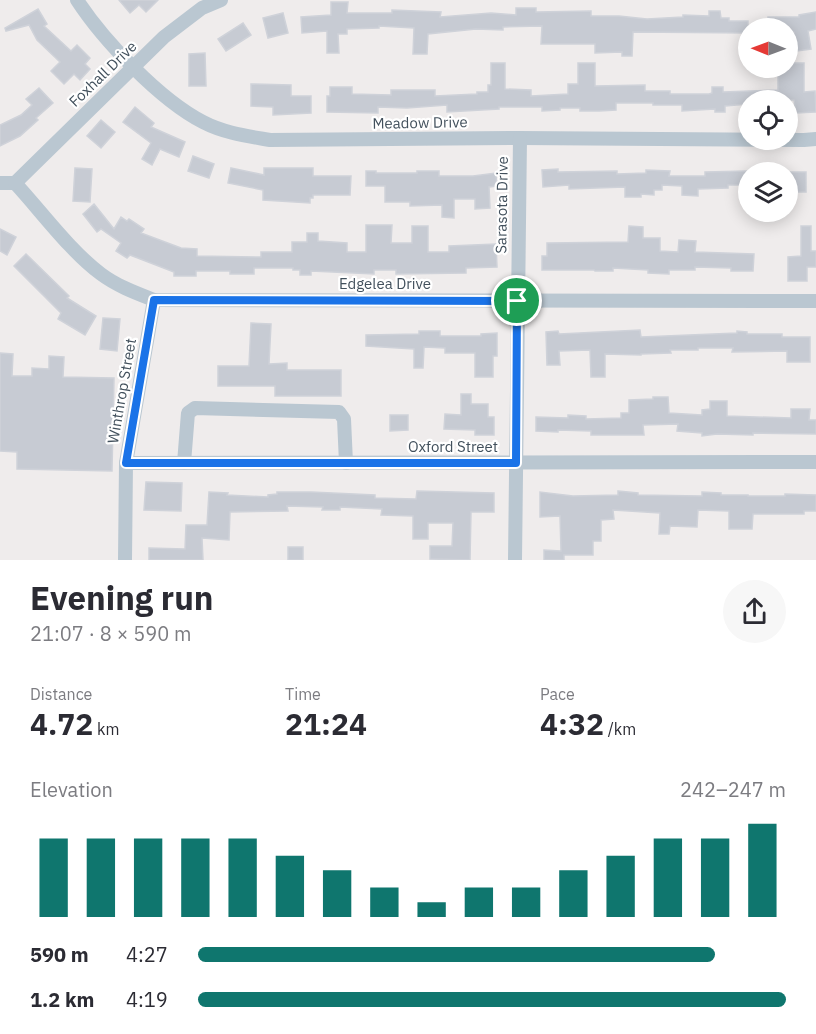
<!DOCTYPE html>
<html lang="en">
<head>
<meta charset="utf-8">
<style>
  body { margin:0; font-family:"IBM Plex Sans",sans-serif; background:#f7f7f7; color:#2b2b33; height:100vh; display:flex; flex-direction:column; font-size:22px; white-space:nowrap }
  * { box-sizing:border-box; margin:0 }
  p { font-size:20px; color:#7c7c81 }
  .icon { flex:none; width:33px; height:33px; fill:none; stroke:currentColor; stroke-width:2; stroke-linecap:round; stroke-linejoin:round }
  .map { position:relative; height:560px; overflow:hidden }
  .side { display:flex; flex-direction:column; background:#fff; flex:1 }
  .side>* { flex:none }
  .needle { width:39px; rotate:271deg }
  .tools { position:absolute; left:738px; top:18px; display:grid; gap:12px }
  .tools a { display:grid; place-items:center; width:60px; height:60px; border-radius:50%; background:#fff; box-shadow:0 3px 15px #0003; font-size:30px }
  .pin { position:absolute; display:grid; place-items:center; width:51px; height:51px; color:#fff; margin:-26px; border:3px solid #fff; border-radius:50%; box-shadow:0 2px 6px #0007 }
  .round { display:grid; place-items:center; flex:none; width:63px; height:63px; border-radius:32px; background:#f7f7f7 }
  .overview { display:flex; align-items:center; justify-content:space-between; height:102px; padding:0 30px }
  h1 { font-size:33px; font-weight:800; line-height:45px }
  .metrics { display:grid; grid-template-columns:repeat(3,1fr); gap:9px; height:102px; padding:6px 30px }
  .metrics div { display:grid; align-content:center }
  .metrics b { font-size:30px; font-weight:800 }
  .metrics small { font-size:16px; font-weight:400 }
  .metrics p { font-size:16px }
  .chart { height:168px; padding:12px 30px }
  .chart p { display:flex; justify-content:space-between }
  .chart svg { width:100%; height:108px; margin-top:6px; stroke:#0f766e; stroke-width:6 }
  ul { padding:0 30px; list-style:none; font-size:20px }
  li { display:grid; grid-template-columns:96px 72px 1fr; align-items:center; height:45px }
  li i { height:15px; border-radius:8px; background:#0f766e }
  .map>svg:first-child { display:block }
  .building { fill:#c7cbd3; stroke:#cfd2d9; stroke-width:1.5 }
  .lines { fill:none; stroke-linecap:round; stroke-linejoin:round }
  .minor { stroke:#bac7d1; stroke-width:14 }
  .route-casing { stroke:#fff; stroke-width:12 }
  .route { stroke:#1a73e8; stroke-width:8 }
  .labels { text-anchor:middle; stroke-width:4.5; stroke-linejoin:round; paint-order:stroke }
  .street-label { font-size:15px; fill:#42505c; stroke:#fff }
</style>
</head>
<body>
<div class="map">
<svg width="816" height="560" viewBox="0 0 816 560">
  <rect width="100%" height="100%" fill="#efecec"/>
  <!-- building -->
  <g class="building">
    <path d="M 119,0 L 158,0 L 146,12 L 139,5 L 130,13 Z"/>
    <path d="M 331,2 L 348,2 L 347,13 L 392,13 L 392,10 L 441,12 L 440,17 L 491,13 L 516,15 L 516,8 L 536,8 L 536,12 L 591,11 L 591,16 L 619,16 L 647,19 L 683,17 L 683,15 L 709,16 L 709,11 L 720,11 L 721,18 L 729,18 L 729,21 L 748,21 L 748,33 L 633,32 L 632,56 L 622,56 L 622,52 L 595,53 L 595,44 L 541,44 L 542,26 L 503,27 L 503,30 L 476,29 L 428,34 L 427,54 L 413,54 L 414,28 L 379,26 L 379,28 L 347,29 L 347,34 L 338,34 L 339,53 L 327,53 L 327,31 L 302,33 L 301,17 L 331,15 Z"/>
    <path d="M 38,9 L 47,24 L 44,26 L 71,51 L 77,45 L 90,58 L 85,64 L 90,69 L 80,80 L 74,74 L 64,84 L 51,71 L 60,62 L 37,40 L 29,25 L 6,31 L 5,28 Z"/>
    <path d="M 816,12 L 816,29 L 808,31 L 811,49 L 797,51 L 794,32 L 788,32 L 788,28 L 768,28 L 768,17 L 799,17 L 799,15 Z"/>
    <path d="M 283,13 L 288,33 L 268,38 L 263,18 Z"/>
    <path d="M 243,23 L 251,35 L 226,51 L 218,39 Z"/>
    <path d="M 205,53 L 206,86 L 189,86 L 189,54 Z"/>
    <path d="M 491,63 L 505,63 L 505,89 L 531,90 L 531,96 L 568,94 L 568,84 L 578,84 L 578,63 L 595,63 L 595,86 L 645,85 L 645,91 L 670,91 L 670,94 L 709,94 L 712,93 L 712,87 L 723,87 L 723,92 L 778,90 L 778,68 L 790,68 L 790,63 L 804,63 L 804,92 L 815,91 L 816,112 L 796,113 L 794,100 L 748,100 L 748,104 L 725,106 L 725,112 L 715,112 L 715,109 L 682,111 L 682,105 L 653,105 L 653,103 L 616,103 L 616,110 L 599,111 L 580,111 L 580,108 L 560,108 L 560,110 L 542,111 L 542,107 L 499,107 L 499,109 L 447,112 L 447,105 L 407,108 L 378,107 L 378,113 L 327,112 L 327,96 L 330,96 L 330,87 L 352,87 L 352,94 L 391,95 L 391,90 L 435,90 L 435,96 L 477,94 L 477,92 L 488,92 L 488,85 L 491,85 Z"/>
    <path d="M 251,84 L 291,85 L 291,96 L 311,96 L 311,113 L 273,115 L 273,107 L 251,106 Z"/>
    <path d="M 39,88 L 53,103 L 36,118 L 38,120 L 20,136 L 0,146 L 0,125 L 21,115 L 32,105 L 26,99 Z"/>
    <path d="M 135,107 L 154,123 L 151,127 L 185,142 L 179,157 L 160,149 L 152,165 L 142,159 L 151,143 L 123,122 Z"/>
    <path d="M 101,120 L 115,132 L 101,148 L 87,136 Z"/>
    <path d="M 193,156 L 214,164 L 209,178 L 188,171 Z"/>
    <path d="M 75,168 L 92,169 L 90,202 L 73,201 Z"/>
    <path d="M 231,168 L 264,175 L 264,168 L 313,168 L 313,176 L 351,176 L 350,195 L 313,195 L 313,198 L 310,198 L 310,203 L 263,200 L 263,190 L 228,183 Z"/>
    <path d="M 558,169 L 558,172 L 617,171 L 617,174 L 646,173 L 646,170 L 670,171 L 669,176 L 705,176 L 705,172 L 747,171 L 748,185 L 728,185 L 728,188 L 698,189 L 698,196 L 682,195 L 682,186 L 662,185 L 662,190 L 654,190 L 654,195 L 641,194 L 641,197 L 625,197 L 625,187 L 569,189 L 569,185 L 543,187 L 542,170 Z"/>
    <path d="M 366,171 L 376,171 L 376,173 L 417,173 L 417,171 L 439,171 L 439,176 L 473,176 L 496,173 L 497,186 L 489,187 L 490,208 L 475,209 L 475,199 L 454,199 L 454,218 L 442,217 L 442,205 L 410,206 L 410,202 L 385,202 L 385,186 L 366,186 Z"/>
    <rect x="788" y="172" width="18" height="20"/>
    <path d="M 94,204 L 114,229 L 121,217 L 127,221 L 129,219 L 144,229 L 141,233 L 181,248 L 197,249 L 197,256 L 261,257 L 261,252 L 292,252 L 292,242 L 307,242 L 307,233 L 318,233 L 318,241 L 347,243 L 347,252 L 366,252 L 366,225 L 392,225 L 391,243 L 412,243 L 412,226 L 428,226 L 428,252 L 449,252 L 449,246 L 496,244 L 497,267 L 466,268 L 466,273 L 396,274 L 396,270 L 374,270 L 374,274 L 311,271 L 311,275 L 300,275 L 300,270 L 293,270 L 293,268 L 254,268 L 254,274 L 230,274 L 230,271 L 196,271 L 196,276 L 174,276 L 174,272 L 130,255 L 127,258 L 116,251 L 121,243 L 101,229 L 97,232 L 83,214 Z"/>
    <path d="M 629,226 L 643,227 L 643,238 L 660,238 L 660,251 L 678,252 L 679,240 L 696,241 L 695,252 L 754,254 L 753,271 L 731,271 L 731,268 L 695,267 L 695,270 L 669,270 L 669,274 L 648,273 L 648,270 L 613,268 L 613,271 L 595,271 L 594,270 L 542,270 L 542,256 L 547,256 L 547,243 L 628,242 Z"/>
    <path d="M 801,226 L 811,226 L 811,251 L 816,251 L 816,267 L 807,267 L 807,281 L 788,281 L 788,257 L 801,256 Z"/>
    <path d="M 0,229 L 16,237 L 7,255 L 0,251 Z"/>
    <path d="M 26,254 L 69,296 L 67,298 L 96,316 L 85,335 L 58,319 L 61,313 L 14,266 Z"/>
    <path d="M 103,318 L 120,319 L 117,351 L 100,349 Z"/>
    <path d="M 251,323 L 271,324 L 269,364 L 287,363 L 287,370 L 341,370 L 341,396 L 275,396 L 275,386 L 218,386 L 218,366 L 249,366 Z"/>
    <path d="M 640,330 L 641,337 L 737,333 L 737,331 L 747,332 L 747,334 L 782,334 L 782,337 L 810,337 L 810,362 L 787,362 L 787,351 L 732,352 L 733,348 L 698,348 L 698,350 L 670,350 L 671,353 L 641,354 L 641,355 L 605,354 L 605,377 L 591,377 L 590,350 L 559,351 L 560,365 L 547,365 L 546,332 L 558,331 L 559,334 Z"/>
    <path d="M 419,331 L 440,331 L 440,336 L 481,336 L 481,334 L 497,333 L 497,356 L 493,356 L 493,377 L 475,377 L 475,353 L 445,353 L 445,348 L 424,347 L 423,368 L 414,368 L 414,349 L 366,346 L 366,335 L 419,334 Z"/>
    <path d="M 0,353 L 13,354 L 12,376 L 32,376 L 32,368 L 49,369 L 49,356 L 64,357 L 63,377 L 114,378 L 112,471 L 17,469 L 17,452 L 0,451 Z"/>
    <path d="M 461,394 L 471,394 L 471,404 L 488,404 L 488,417 L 494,417 L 494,435 L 475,435 L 475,430 L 444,429 L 445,414 L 461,415 Z"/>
    <path d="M 653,397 L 668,397 L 669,413 L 702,415 L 702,410 L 710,409 L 710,401 L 727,401 L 727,416 L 791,418 L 791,409 L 810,409 L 809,420 L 816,420 L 816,434 L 753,433 L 753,435 L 717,434 L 702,436 L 702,433 L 677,431 L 678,424 L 643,425 L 644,435 L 591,435 L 591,431 L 558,430 L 558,432 L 536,431 L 536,417 L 568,418 L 568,415 L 586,416 L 586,419 L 621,418 L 621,413 L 629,413 L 629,400 L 653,399 Z"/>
    <path d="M 390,415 L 408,415 L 408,430 L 390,431 Z"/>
    <path d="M 146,482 L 182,483 L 181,511 L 144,510 Z"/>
    <path d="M 417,491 L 494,493 L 494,512 L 471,512 L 470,560 L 430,559 L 430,546 L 452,546 L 453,523 L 428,523 L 428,539 L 413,539 L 413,516 L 381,515 L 382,509 L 340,507 L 340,510 L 322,510 L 323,507 L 287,506 L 288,511 L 230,512 L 229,540 L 202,538 L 203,560 L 149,560 L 149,548 L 185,549 L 186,525 L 207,525 L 209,492 L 228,493 L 227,495 L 268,497 L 268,495 L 277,494 L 277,492 L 311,492 L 375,495 L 375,498 L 416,499 Z"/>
    <path d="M 618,491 L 638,493 L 638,495 L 702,496 L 702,492 L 721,493 L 721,495 L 748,495 L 748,496 L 785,496 L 785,494 L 816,495 L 816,511 L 804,511 L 804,514 L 753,514 L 752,529 L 729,529 L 729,511 L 698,510 L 697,527 L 670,526 L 669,534 L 659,534 L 660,513 L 613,510 L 614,519 L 601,520 L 601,541 L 593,541 L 593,555 L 564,555 L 564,560 L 544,560 L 544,550 L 561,551 L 560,516 L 540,517 L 540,492 L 573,496 L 618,495 Z"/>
    <rect x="288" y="547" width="15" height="13"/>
  </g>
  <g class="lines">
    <!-- minor -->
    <g class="minor">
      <path d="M 77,0 C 103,40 160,100 203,122 C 224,133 247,136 270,140 L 520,138 L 804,140 L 816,139"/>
      <path d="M 0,183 L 15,183 C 41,211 70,251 101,274 C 117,286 136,293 154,300 L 816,301"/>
      <path d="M 15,183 L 164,37 L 202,8 L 221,0"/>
      <path d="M 126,463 L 816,462"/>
      <path d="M 184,463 L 188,413 L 195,408 L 339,412 L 344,419 L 346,463"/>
      <path d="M 125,560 L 126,463 L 154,300"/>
      <path d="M 515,560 L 520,138"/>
    </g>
  </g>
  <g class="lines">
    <!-- route casing -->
    <g class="route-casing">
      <path id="route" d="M 154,300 L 517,301 L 516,463 L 126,463 Z"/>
    </g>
    <!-- route -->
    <use href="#route" class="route"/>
  </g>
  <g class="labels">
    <!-- street labels -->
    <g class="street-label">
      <text transform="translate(103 74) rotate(-44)" y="5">Foxhall Drive</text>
      <text transform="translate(420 123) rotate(-1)" y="5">Meadow Drive</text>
      <text transform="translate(502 205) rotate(-89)" y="5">Sarasota Drive</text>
      <text x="385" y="289">Edgelea Drive</text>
      <text transform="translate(122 391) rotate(-80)" y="5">Winthrop Street</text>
      <text x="453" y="452">Oxford Street</text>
    </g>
  </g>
</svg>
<div class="tools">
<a><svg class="needle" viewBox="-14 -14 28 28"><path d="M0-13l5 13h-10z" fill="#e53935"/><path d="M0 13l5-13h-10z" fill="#7c7c81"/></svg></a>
<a><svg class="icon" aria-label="locate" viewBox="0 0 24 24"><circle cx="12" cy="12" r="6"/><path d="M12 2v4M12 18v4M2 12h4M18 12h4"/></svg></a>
<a><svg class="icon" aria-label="layers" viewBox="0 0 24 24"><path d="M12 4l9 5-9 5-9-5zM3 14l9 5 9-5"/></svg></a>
</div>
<div class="pin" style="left:517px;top:301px;background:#1e9e55"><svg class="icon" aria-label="arrive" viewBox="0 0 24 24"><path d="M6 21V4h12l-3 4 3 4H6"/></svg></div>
</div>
<section class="side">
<div class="overview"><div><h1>Evening run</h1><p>21:07 · 8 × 590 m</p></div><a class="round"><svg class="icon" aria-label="share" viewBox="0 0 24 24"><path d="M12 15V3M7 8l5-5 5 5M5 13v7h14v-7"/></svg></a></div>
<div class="metrics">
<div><p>Distance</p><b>4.72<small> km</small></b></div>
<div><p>Time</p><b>21:24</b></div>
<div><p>Pace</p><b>4:32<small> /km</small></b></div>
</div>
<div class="chart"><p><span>Elevation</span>242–247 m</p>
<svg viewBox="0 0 160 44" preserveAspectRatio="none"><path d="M5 44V12M15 44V12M25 44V12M35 44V12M45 44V12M55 44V19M65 44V25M75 44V32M85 44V38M95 44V32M105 44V32M115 44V25M125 44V19M135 44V12M145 44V12M155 44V6"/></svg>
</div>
<ul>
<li><b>590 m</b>4:27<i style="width:88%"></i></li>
<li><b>1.2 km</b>4:19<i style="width:100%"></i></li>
</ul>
</section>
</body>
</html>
